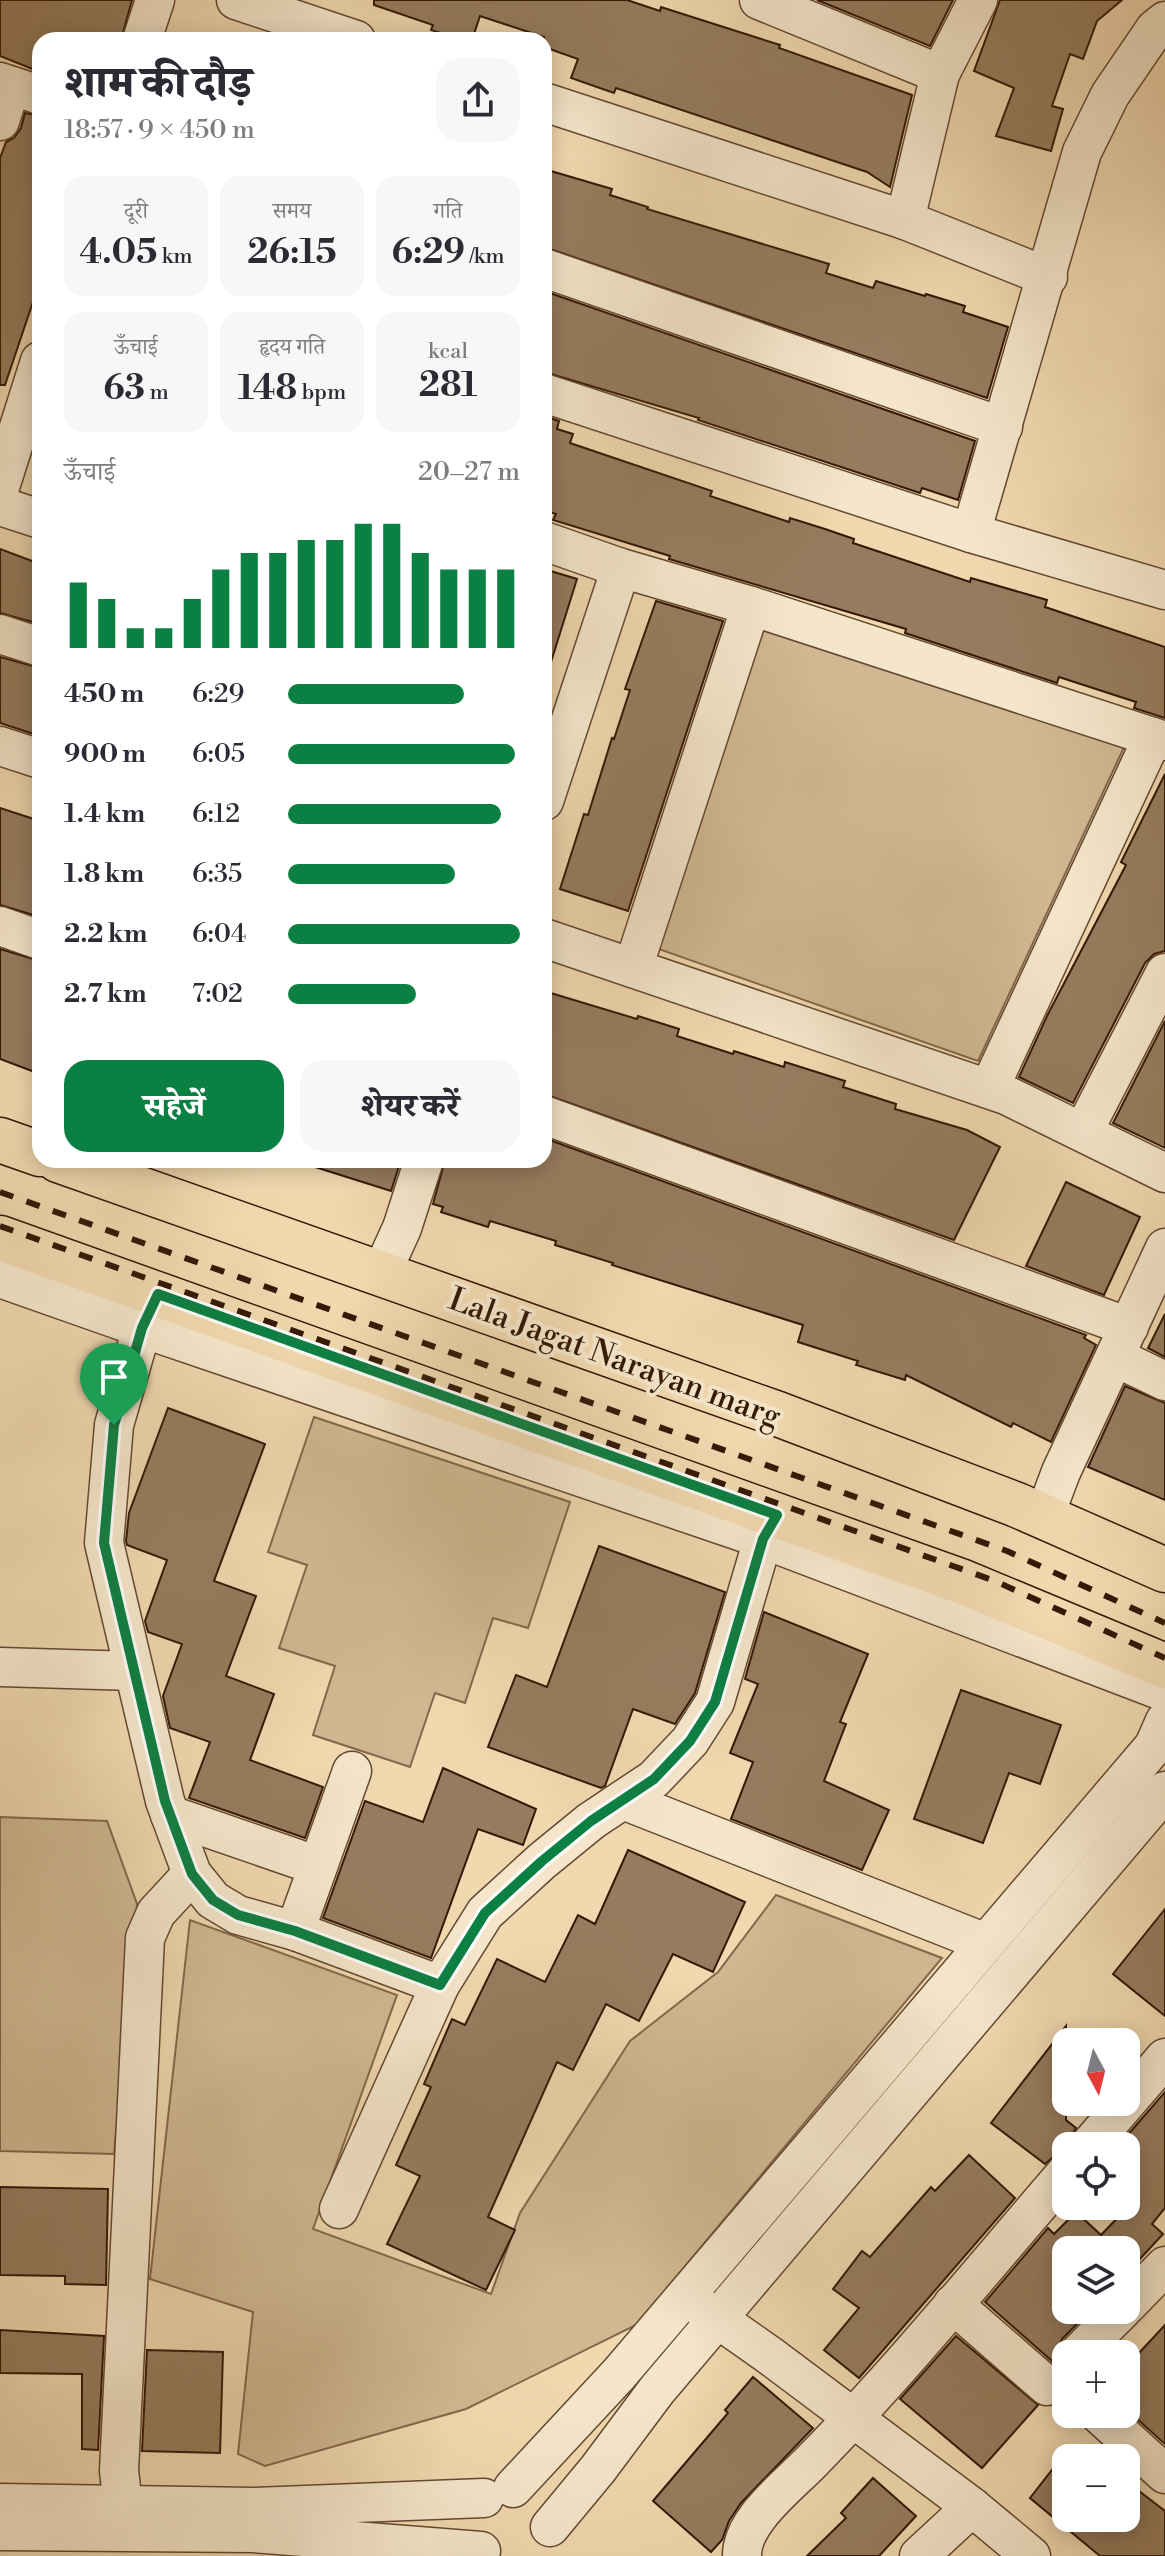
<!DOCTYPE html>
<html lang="hi">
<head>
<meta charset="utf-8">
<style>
  body { margin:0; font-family:"Libre Bodoni","Noto Serif Devanagari",serif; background:#f7f7f7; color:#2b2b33; height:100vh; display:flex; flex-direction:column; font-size:30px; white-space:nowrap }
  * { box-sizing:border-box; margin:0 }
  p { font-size:26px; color:#7c7c81 }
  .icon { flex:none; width:44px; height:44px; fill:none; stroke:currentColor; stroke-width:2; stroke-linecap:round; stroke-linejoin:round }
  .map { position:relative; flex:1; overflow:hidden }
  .details { position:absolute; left:32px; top:32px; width:520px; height:1136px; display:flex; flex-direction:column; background:#fff; border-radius:24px; box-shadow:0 4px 20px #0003 }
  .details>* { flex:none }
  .needle { width:52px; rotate:173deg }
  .buttons { position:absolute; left:1052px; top:2028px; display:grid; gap:16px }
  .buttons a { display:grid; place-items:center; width:88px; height:88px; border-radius:16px; background:#fff; box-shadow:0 4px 20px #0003; font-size:40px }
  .pin { position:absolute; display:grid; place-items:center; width:68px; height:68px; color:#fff; margin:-82px -34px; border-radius:50% 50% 50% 0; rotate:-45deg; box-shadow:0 0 8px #0007 }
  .pin .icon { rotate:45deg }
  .round { display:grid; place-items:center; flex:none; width:84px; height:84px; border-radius:24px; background:#f7f7f7 }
  .summary { display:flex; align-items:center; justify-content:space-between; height:136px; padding:0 32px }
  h1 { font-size:44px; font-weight:800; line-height:60px }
  .stats { display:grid; grid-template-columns:repeat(3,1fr); gap:12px; height:136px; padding:8px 32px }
  .stats div { display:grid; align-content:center; border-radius:20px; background:#f7f7f7; text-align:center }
  .stats b { font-size:34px; font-weight:800 }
  .stats small { font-size:22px; font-weight:400 }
  .stats p { font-size:22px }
  .chart { height:224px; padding:16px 32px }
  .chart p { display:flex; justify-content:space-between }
  .chart svg { width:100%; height:144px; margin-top:8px; stroke:#0b8043; stroke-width:6 }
  .action { display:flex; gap:16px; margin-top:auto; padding:16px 32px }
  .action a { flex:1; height:92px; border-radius:24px; background:#0b8043; color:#fff; font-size:32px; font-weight:800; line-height:92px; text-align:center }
  .action a+a { background:#f7f7f7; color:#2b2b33 }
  ul { padding:0 32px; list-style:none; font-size:26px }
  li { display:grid; grid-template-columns:128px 96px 1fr; align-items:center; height:60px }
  li i { height:20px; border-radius:10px; background:#0b8043 }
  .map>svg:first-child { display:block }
  .green { fill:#d0b892; stroke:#82684c; stroke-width:2 }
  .building { fill:#967c5e; stroke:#341907; stroke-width:2 }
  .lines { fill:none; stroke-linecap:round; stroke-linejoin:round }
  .minor-casing { stroke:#634931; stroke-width:41 }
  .major-casing { stroke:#341907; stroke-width:47 }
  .minor { stroke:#f5e6cb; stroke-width:38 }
  .major { stroke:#f0d8af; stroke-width:44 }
  .rail { stroke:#341907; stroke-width:6; stroke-dasharray:14 14; stroke-linecap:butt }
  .route-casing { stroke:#fff; stroke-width:16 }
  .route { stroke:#0b8043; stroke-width:10 }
  .labels { text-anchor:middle; stroke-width:8; stroke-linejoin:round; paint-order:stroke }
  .street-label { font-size:32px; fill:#341907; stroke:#f5e6cb }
</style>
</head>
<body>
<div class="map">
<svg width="1165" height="2556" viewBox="0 0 1165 2556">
  <rect width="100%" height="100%" fill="#f0d8af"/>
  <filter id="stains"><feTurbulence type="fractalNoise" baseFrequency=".0025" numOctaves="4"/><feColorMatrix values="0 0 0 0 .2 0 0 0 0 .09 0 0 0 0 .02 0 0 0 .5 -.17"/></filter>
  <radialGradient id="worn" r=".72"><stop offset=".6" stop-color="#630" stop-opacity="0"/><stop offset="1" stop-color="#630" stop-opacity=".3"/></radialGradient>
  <!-- green -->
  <g class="green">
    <path d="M 742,604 L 1132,730 L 978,1061 L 630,939 Z"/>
    <path d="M 314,1417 L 570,1502 L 528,1628 L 493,1618 L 465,1703 L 435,1693 L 410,1767 L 313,1735 L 335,1666 L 279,1648 L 307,1565 L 268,1552 Z"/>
    <path d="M 0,1817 L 107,1821 L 137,1904 L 114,2154 L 0,2151 Z"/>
    <path d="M 776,1895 L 942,1958 L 636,2325 L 466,2409 L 265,2466 L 238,2454 L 253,2312 L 150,2279 L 190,1920 L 397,1995 L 313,2229 L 491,2294 L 520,2213 L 630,2041 L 718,1972 Z"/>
  </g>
  <!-- building -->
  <g class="building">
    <path d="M 0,0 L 132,0 L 121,40 L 40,40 L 40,72 L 0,56 Z"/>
    <path d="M 374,0 L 627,0 L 660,11 L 661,7 L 780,45 L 779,48 L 912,95 L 890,187 L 867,172 L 616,88 L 614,93 L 571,78 L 578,59 L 544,47 L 544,37 L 480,16 L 472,40 L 462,40 L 431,30 L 433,25 L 374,5 Z"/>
    <path d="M 817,0 L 953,0 L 930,46 Z"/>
    <path d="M 1000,0 L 1122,0 L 1097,21 L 1083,59 L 1070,54 L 1052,106 L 1063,109 L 1051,151 L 996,136 L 1014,88 L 974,71 Z"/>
    <path d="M 25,113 L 40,116 L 40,272 L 33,292 L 36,293 L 5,385 L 0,385 L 0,158 L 6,142 L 14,138 L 21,128 Z"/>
    <path d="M 544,169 L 612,189 L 610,195 L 648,207 L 647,209 L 829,264 L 826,273 L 873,288 L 876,281 L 925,296 L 926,294 L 965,306 L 963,312 L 1008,327 L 987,398 L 544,247 Z"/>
    <path d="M 544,291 L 975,441 L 958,500 L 922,488 L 920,493 L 698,420 L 699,418 L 544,372 Z"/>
    <path d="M 544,416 L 559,421 L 557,429 L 573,434 L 570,443 L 712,491 L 710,496 L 789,522 L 790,518 L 825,529 L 854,539 L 853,543 L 970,582 L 971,578 L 1047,600 L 1045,607 L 1165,647 L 1165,718 L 1134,708 L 1136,702 L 1059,677 L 1057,683 L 905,633 L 906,629 L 669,559 L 670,556 L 553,520 L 556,514 L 544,510 Z"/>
    <path d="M 0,549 L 40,564 L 40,624 L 0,613 Z"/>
    <path d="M 544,569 L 577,579 L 550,665 L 544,664 Z"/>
    <path d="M 656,601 L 723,621 L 628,911 L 560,889 L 584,814 L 588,815 L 612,738 L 614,739 L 630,690 L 625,689 Z"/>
    <path d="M 0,657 L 40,668 L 40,736 L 0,723 Z"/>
    <path d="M 1165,774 L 1165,951 L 1154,954 L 1145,963 L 1073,1103 L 1019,1077 L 1048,1014 L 1126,865 L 1121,862 Z"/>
    <path d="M 0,808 L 40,821 L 40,917 L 0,905 Z"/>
    <path d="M 0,949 L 40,961 L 40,1074 L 0,1059 Z"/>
    <path d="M 544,991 L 637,1019 L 638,1016 L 679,1029 L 677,1036 L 733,1054 L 734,1051 L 784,1067 L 785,1062 L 845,1081 L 843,1087 L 896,1104 L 895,1109 L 967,1130 L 1000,1147 L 954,1240 L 544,1094 Z"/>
    <path d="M 1165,1021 L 1165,1148 L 1113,1123 Z"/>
    <path d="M 544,1138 L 1086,1335 L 1084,1338 L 1096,1345 L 1051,1442 L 1013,1423 L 1011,1427 L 906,1375 L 905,1380 L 856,1365 L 858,1361 L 798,1342 L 803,1325 L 612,1265 L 613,1263 L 555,1245 L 556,1241 L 490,1221 L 488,1227 L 441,1212 L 443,1207 L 433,1204 L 445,1160 L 544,1160 Z"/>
    <path d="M 313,1160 L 401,1160 L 391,1191 L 312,1166 Z"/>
    <path d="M 1066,1182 L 1140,1217 L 1104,1295 L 1026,1266 Z"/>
    <path d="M 1165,1314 L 1165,1357 L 1148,1348 Z"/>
    <path d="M 1125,1386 L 1165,1403 L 1165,1500 L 1088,1467 Z"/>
    <path d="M 168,1408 L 265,1444 L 214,1581 L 256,1596 L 226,1676 L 274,1694 L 250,1760 L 323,1787 L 305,1838 L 189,1798 L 210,1742 L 170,1728 L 163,1696 L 182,1644 L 148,1632 L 145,1621 L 167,1560 L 127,1545 L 126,1541 L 129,1513 Z"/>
    <path d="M 599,1546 L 725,1592 L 695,1693 L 675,1724 L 633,1709 L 605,1786 L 601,1788 L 488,1747 L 516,1675 L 547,1687 Z"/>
    <path d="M 764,1612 L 868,1654 L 840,1722 L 846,1724 L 824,1781 L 889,1810 L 862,1870 L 731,1819 L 753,1762 L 730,1753 L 758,1684 L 745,1679 Z"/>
    <path d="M 961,1690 L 1061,1725 L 1040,1784 L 1009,1773 L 983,1843 L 914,1819 Z"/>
    <path d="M 443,1768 L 536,1809 L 523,1845 L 478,1829 L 431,1958 L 323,1918 L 365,1801 L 423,1822 Z"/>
    <path d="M 628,1850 L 745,1902 L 713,1972 L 673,1954 L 639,2021 L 606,2004 L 573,2070 L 557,2062 L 488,2217 L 515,2230 L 486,2290 L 387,2244 L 420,2176 L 396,2165 L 431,2087 L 424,2084 L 452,2019 L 465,2025 L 497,1959 L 545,1982 L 578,1915 L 595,1924 Z"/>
    <path d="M 1165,1909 L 1165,2016 L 1113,1974 Z"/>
    <path d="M 1066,2026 L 1066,2120 L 1076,2128 L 1068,2141 L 1066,2152 L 1058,2153 L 1045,2164 L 991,2123 Z"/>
    <path d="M 1165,2092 L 1165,2208 L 1152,2224 L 1163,2234 L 1126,2274 L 1126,2250 L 1066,2250 L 1066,2310 L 1091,2310 L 1062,2339 L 1053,2362 L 985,2302 L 1048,2228 L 1054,2234 L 1076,2212 L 1101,2235 L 1126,2209 L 1126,2146 L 1118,2146 Z"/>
    <path d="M 969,2155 L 1015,2198 L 859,2378 L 824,2350 L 859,2308 L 833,2289 L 862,2251 L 870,2257 L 931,2187 L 935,2191 Z"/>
    <path d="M 0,2187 L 108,2189 L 106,2285 L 65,2284 L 65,2276 L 0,2275 Z"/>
    <path d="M 1165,2325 L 1165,2444 L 1126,2409 L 1126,2367 Z"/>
    <path d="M 0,2330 L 104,2336 L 98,2450 L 82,2449 L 82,2374 L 0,2373 Z"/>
    <path d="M 956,2336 L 1038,2405 L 982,2468 L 900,2399 Z"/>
    <path d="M 147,2350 L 223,2352 L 220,2453 L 142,2451 Z"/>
    <path d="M 753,2377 L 813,2428 L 741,2503 L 729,2521 L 722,2540 L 711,2552 L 653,2501 L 728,2413 L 725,2410 Z"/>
    <path d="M 1066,2452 L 1066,2518 L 1126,2518 L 1126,2481 L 1165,2511 L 1165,2556 L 1100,2556 L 1030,2498 Z"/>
    <path d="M 873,2478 L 916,2516 L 879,2556 L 807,2556 L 846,2518 L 841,2513 Z"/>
  </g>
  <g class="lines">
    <!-- minor casing -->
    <g class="minor-casing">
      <g id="minor">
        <path d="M 236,0 L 356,40"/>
        <path d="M 759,0 L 940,74"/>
        <path d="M 142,40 L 155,0"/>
        <path d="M 0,82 L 40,95"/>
        <path d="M 544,102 L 905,220 L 1048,277"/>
        <path d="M 0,121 L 11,86"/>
        <path d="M 905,220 L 940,74 L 978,0"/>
        <path d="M 544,268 L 1003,427"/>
        <path d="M 544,393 L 971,533 L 1165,590"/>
        <path d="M 0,487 L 40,361"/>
        <path d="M 0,506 L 40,519"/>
        <path d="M 971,533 L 1082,152 L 1110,95 L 1155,29 L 1165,21"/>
        <path d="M 544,541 L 621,568 L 751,606"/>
        <path d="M 0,634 L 40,647"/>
        <path d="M 0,746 L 40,759"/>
        <path d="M 544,801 L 621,568"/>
        <path d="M 0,926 L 40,940"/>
        <path d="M 544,938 L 1006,1095 L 1165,1173"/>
        <path d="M 633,968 L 751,606 L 1165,741"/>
        <path d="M 989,1089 L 1153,737"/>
        <path d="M 544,1115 L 1129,1327"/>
        <path d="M 1083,1132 L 1165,973"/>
        <path d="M 381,1274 L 402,1228 L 424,1160"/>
        <path d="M 0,1278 L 142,1328 L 763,1539 L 1165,1692"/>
        <path d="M 151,1308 L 142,1328 L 114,1425 L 104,1543 L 165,1801 L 192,1874 L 213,1900 L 238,1915 L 295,1931 L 440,1985"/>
        <path d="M 1115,1357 L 1165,1381"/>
        <path d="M 1044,1517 L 1061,1472 L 1165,1248"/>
        <path d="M 0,1667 L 134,1671"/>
        <path d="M 623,1800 L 986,1943"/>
        <path d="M 170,1815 L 318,1866"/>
        <path d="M 295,1931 L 352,1771"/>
        <path d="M 1089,2146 L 1165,2058"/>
        <path d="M 339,2209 L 440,1985 L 485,1913 L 542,1861 L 591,1821 L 654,1779 L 690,1741 L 715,1702 L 763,1539 L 776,1516"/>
        <path d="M 953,2304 L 1047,2386 L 1066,2381"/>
        <path d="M 698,2305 L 769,2355 L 972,2507 L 1031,2556"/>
        <path d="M 1126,2306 L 1165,2266"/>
        <path d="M 1078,2354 L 1122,2310"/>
        <path d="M 1099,2414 L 1165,2474"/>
        <path d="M 513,2488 L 619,2374 L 1154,1746 L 1165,1721"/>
        <path d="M 0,2503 L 252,2507 L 484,2498"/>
        <path d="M 123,2505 L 119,2471 L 145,1938 L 156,1913 L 192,1874"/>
        <path d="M 550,2527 L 598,2469 L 657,2390 L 1165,1791"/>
        <path d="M 0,2531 L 253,2533 L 481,2551"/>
        <path d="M 742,2556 C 741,2521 789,2485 812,2461 C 902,2369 983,2269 1066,2173"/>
        <path d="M 919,2556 L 972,2507"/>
      </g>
    </g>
    <!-- major casing -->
    <g class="major-casing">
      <g id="major">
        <path d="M 0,1140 L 40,1154"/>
        <path d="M 58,1160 L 778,1414 L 1017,1505 L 1165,1570"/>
        <path d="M 0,1238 L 963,1582 L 1165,1666"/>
      </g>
    </g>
    <!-- minor -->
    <use href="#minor" class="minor"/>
    <!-- major -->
    <use href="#major" class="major"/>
    <!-- rail -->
    <g class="rail">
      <path d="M 0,1192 L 1007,1551 L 1165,1623"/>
      <path d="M 0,1226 L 995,1581 L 1165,1658"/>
    </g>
  </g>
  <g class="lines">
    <!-- route casing -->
    <g class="route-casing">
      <path id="route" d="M 158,1294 L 777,1515 L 763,1539 L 715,1702 L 690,1741 L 654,1779 L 591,1821 L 542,1861 L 485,1913 L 440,1985 L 295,1931 L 238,1915 L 213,1900 L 192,1874 L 165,1801 L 104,1543 L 114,1425 L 142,1328 Z"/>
    </g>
    <!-- route -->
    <use href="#route" class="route"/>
  </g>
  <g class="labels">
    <!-- street labels -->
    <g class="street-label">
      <text transform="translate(615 1357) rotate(20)" y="11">Lala Jagat Narayan marg</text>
    </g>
  </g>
  <rect width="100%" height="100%" filter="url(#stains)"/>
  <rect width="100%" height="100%" fill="url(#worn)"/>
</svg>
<div class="buttons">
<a><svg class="needle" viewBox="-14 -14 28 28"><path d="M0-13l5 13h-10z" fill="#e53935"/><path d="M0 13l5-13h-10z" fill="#7c7c81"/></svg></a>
<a><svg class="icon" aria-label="locate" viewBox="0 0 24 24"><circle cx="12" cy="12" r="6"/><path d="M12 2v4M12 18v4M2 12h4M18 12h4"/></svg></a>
<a><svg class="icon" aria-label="layers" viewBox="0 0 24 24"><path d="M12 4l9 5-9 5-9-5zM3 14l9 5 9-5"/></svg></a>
<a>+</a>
<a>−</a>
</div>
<div class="pin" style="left:114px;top:1425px;background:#1e9e55"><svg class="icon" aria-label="arrive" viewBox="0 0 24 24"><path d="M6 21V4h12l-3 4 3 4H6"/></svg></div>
<section class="details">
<div class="summary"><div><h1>शाम की दौड़</h1><p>18:57 · 9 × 450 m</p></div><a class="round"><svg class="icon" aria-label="share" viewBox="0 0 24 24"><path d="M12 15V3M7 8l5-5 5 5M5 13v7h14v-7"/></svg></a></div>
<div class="stats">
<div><p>दूरी</p><b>4.05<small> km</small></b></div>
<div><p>समय</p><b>26:15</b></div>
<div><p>गति</p><b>6:29<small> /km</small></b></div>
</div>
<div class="stats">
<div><p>ऊँचाई</p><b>63<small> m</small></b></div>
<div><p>हृदय गति</p><b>148<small> bpm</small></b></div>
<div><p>kcal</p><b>281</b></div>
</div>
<div class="chart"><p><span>ऊँचाई</span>20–27 m</p>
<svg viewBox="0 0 160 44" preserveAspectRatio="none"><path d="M5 44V24M15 44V29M25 44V38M35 44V38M45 44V29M55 44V20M65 44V15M75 44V15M85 44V11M95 44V11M105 44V6M115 44V6M125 44V15M135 44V20M145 44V20M155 44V20"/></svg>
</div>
<ul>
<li><b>450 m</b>6:29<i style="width:76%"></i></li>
<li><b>900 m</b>6:05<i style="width:98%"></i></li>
<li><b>1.4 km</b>6:12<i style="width:92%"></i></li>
<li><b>1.8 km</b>6:35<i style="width:72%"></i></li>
<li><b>2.2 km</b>6:04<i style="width:100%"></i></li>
<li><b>2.7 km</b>7:02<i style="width:55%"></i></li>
</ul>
<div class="action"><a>सहेजें</a><a>शेयर करें</a></div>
</section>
</div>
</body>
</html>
